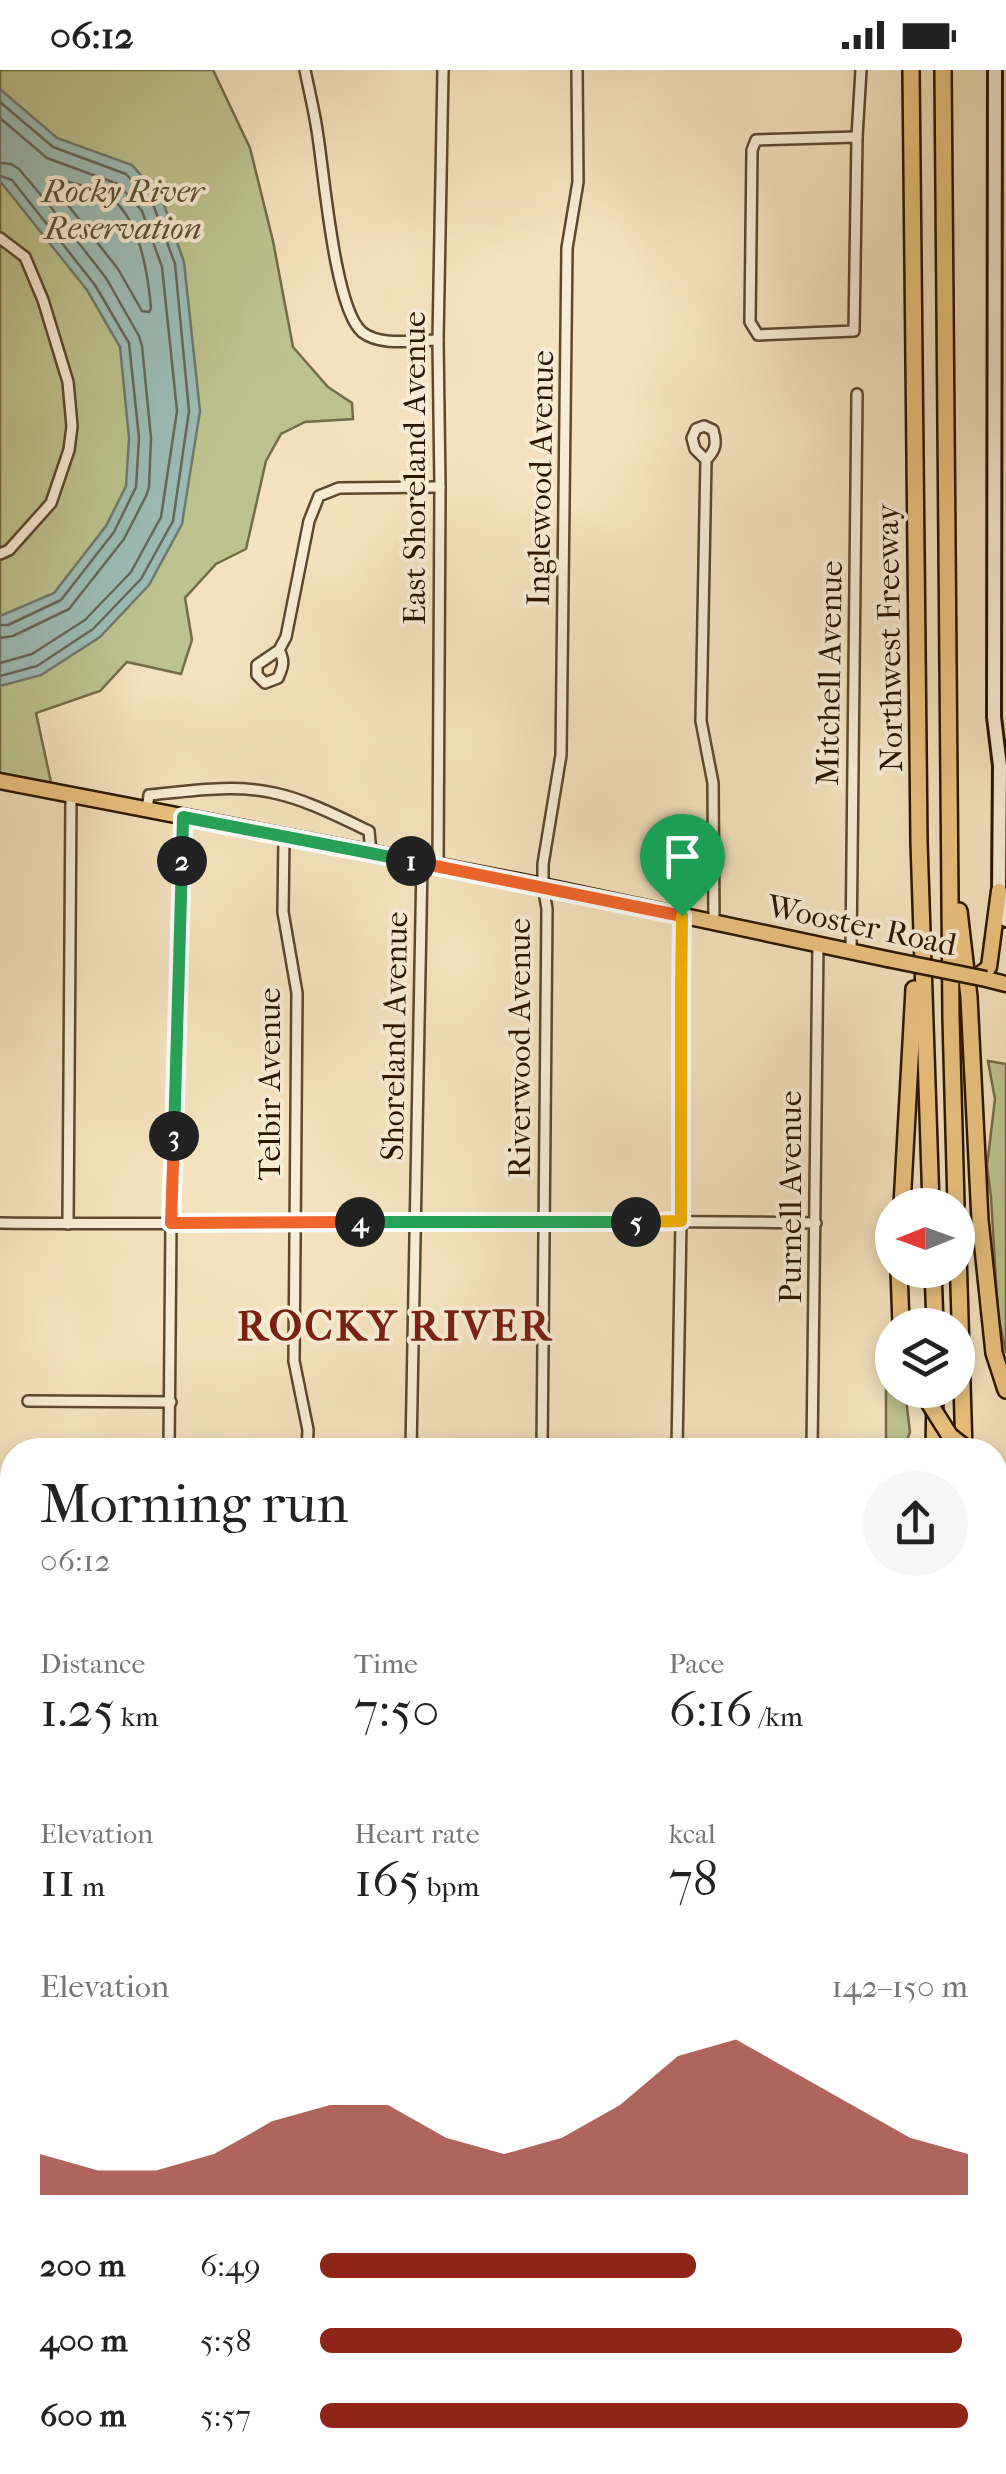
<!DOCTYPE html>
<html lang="en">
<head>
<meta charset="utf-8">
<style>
  body { margin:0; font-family:"IM FELL French Canon",serif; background:#f6f6f6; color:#222; height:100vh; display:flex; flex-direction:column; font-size:38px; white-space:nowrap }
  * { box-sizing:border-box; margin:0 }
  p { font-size:32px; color:#767676 }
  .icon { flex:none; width:55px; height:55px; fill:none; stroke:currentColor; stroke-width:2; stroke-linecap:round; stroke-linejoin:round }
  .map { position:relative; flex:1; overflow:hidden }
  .side { position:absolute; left:0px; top:1368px; width:1008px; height:1038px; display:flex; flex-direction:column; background:#fff; border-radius:40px 40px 0 0; box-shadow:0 5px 15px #0003 }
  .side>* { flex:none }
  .needle { width:65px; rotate:269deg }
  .tools { position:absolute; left:875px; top:1118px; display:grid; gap:20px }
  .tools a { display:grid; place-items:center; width:100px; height:100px; border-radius:50%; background:#fff; box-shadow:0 5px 15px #0003; font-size:50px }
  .pin { position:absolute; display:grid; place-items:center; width:85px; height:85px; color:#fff; margin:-102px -42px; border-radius:50% 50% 50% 0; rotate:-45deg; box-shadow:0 0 10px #0007 }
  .pin .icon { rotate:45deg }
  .km { position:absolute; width:50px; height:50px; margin:-25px; border-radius:50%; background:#222; color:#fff; font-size:28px; line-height:50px; text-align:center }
  .round { display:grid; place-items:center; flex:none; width:105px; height:105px; border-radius:52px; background:#f6f6f6 }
  .overview { display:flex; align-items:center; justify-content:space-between; height:170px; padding:0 40px }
  h1 { font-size:55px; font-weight:600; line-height:75px }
  .figures { display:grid; grid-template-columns:repeat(3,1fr); gap:15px; height:170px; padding:10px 40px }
  .figures div { display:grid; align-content:center }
  .figures b { font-size:50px; font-weight:600 }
  .figures small { font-size:28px; font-weight:400 }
  .figures p { font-size:28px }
  .chart { height:280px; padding:20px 40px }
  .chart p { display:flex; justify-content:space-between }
  .chart svg { width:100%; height:180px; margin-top:10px; fill:#8f2418; opacity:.7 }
  ul { padding:0 40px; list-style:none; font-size:32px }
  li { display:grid; grid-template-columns:160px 120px 1fr; align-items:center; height:75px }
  li i { height:25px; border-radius:12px; background:#8f2418 }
  .status { display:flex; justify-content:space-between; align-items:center; height:70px; padding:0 50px; background:#fff; direction:ltr }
  .status svg { height:28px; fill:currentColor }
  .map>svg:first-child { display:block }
  .green { fill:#bdc38f; stroke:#746c48; stroke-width:2.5 }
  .water { fill:#9dbdb7; stroke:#6f7a6e; stroke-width:2.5 }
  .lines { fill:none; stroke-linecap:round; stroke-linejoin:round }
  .shore { stroke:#64695c; stroke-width:2.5 }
  .minor-casing { stroke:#5c482f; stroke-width:14 }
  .secondary-casing { stroke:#2a1500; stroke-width:18 }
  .primary-casing { stroke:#2a1500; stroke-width:19 }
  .motorway-casing { stroke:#2a1500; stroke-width:20 }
  .minor { stroke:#f7ecd4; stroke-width:9 }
  .secondary { stroke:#f7ecd4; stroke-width:12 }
  .primary { stroke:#eac17e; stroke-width:14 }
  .motorway { stroke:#eac17e; stroke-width:15 }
  .primary-bridge-casing { stroke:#2a1500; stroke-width:19; stroke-linecap:butt }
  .motorway-bridge-casing { stroke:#2a1500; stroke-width:20; stroke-linecap:butt }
  .primary-bridge { stroke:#eac17e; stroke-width:14 }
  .motorway-bridge { stroke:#eac17e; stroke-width:15 }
  .split-1-casing { stroke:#fff; stroke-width:20 }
  .split-2-casing { stroke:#fff; stroke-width:20 }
  .split-3-casing { stroke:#fff; stroke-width:20 }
  .split-4-casing { stroke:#fff; stroke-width:20 }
  .split-5-casing { stroke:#fff; stroke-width:20 }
  .split-6-casing { stroke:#fff; stroke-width:20 }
  .split-7-casing { stroke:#fff; stroke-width:20 }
  .split-1 { stroke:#f0652b; stroke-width:12 }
  .split-2 { stroke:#22a559; stroke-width:12 }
  .split-3 { stroke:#22a559; stroke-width:12 }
  .split-4 { stroke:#f0652b; stroke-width:12 }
  .split-5 { stroke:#22a559; stroke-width:12 }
  .split-6 { stroke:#f5b400; stroke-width:12 }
  .split-7 { stroke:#f5b400; stroke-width:12 }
  .labels { text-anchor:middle; stroke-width:8; stroke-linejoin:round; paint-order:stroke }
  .park-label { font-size:32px; font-style:italic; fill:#5d5232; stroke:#f7ecd4 }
  .street-label { font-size:32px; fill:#2a1500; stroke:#f7ecd4 }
  .district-label { font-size:42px; font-weight:bold; letter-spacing:2.5px; fill:#7a1f14; stroke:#f7ecd4 }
</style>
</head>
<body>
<div class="status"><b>06:12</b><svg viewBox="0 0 49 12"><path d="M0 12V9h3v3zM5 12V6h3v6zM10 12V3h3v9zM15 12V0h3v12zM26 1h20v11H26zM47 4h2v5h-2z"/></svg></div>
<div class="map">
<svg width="1006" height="2404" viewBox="0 0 1006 2404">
  <rect width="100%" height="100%" fill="#f3e2bd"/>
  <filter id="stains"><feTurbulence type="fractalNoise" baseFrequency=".002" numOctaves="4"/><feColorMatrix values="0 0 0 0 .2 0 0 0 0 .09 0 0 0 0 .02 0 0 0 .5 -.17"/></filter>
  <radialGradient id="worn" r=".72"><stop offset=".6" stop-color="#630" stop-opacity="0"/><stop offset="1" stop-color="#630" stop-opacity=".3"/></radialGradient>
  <!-- green -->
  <g class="green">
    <path d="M 0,0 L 213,0 L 250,78 L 273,171 L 293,277 L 328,317 L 352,333 L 353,349 L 305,352 L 281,364 L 266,391 L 246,479 L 216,494 L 185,528 L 192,570 L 181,604 L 127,592 L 100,621 L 36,643 L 52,717 L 0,707 Z"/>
    <path d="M 988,991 L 1006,994 L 1006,1283 L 998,1245 L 991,1127 L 987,1096 L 995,1029 Z"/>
    <path d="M 886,1299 L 892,1299 L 892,1320 L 905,1321 L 910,1362 L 903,1380 L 886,1380 Z"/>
    <path d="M 995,1419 L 1006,1423 L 1006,2154 L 995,2155 Z"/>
    <path d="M 677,2392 L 677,2403 L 674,2404 L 409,2404 L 402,2393 Z"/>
    <path d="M 717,2393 L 850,2393 L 850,2404 L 710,2404 Z"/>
  </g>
  <!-- water -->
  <path class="water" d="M 0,19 L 57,68 L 132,95 L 162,129 L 184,192 L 200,341 L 182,454 L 149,515 L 100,567 L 41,605 L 0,616 L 0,546 L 54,523 L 106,456 L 126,416 L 129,368 L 120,277 L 87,220 L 0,111 Z"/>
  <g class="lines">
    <!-- shore -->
    <g class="shore">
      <path d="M 0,32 L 53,77 L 126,104 L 153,134 L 175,194 L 189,341 L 173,451 L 141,509 L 93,559 L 37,596 L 0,606"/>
      <path d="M 0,48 L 47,88 L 118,114 L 142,141 L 162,197 L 177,341 L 161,447 L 131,502 L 85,550 L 32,584 L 0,593"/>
      <path d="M 0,93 L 11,94 L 19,99 L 50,136 L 106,208 L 139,266 L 142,276 L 151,368 L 149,417 L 146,426 L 124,469 L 69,539 L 13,566 L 0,568"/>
      <path d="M 0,106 L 12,110 L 95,215 L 129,273 L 139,368 L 136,417 L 114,462 L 61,530 L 8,555 L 0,555"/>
      <path d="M 54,109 L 59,109 C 74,114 98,118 111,128 C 140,150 148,204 151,238 L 149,242 L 142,241 L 118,199 L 53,116 Z"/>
    </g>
    <!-- minor casing -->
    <g class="minor-casing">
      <g id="minor">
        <path d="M 305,0 C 309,20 314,40 317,60 C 324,101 334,238 362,262 C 381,277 415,270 438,270"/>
        <path d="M 857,67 L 854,261 L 758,265 L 750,252 L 752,80 L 756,70 Z"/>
        <path d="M 857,67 L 861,0"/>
        <path d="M 0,168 L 25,187 L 43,230 L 68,312 L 72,356 L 69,380 L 51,433 L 9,480 L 0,484"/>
        <path d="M 706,390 L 695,379 L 692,368 L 696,359 L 704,356 L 713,360 C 717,373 716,380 706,390 L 701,651 L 713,713 L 714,853"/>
        <path d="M 279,580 C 285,591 283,597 278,608 L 265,613 L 257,605 L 257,595 L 279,580 L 286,567 L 309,451 L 319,426 L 339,418 L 440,417"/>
        <path d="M 147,740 L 149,725 C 190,721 234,714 274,723 C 307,730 339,747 369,761 L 371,783"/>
        <path d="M 284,767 L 283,842 L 297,923 L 294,1291 L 308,1360 L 307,1380"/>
        <path d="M 438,795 L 440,417 L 438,270 L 443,0"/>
        <path d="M 851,881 L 857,324"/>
        <path d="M 0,1153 C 272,1156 544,1148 816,1153"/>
        <path d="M 68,1154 L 71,726"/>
        <path d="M 28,1331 L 171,1332"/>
        <path d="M 169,1380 L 171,1153 L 183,747"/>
        <path d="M 411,1380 L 422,793"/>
        <path d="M 542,1380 L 547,839 L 543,816 L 543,794 L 561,685 L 567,178 L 578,112 L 577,0"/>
        <path d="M 677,1380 L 681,1151 L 682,845"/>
        <path d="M 812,1380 L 818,874"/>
        <path d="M 0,1573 L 12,1588"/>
        <path d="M 995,1732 L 1006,1732"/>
        <path d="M 0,1761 L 12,1761"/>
        <path d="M 0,2126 L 12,2136"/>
        <path d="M 995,2165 L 1006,2165"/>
        <path d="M 0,2204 L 12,2192"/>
        <path d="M 0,2388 L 7,2404"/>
        <path d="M 226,2392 L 232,2404"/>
      </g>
    </g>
    <!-- secondary casing -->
    <g class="secondary-casing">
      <path id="secondary" d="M 995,0 L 994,647 L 1000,696 L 999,821 L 1006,850"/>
    </g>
    <!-- primary casing -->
    <g class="primary-casing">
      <g id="primary">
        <path d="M 0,711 L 543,816 L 887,889"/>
        <path d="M 977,907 L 989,897 L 999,821"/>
        <path d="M 986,909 L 1006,914"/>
        <path d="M 0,1910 L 12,1932"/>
        <path d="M 379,2392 L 386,2404"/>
      </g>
    </g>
    <!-- motorway casing -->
    <g class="motorway-casing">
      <g id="motorway">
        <path d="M 911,0 L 919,772 L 931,1135"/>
        <path d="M 943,0 L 951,948 L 956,1135"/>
        <path d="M 959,841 L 969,927 L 980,1150 L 994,1283 L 1006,1320"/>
        <path d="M 902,1135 L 914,919"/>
        <path d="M 958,1183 L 964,1380"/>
        <path d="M 899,1200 L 901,1255"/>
        <path d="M 933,1200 L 935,1255"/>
        <path d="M 934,1380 L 935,1320"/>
        <path d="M 995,1401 L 1006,1409"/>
        <path d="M 948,2392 L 948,2404"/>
        <path d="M 978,2404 L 978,2392"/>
      </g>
    </g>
    <!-- minor -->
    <use href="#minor" class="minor"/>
    <!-- secondary -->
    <use href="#secondary" class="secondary"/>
    <!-- primary -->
    <use href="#primary" class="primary"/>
    <!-- motorway -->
    <use href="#motorway" class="motorway"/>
    <!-- primary-bridge casing -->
    <g class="primary-bridge-casing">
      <path id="primary-bridge" d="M 887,889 L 986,909"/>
    </g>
    <!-- motorway-bridge casing -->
    <g class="motorway-bridge-casing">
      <path id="motorway-bridge" d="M 921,1320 L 950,1366 L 968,1380"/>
    </g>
    <!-- primary-bridge -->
    <use href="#primary-bridge" class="primary-bridge"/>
    <!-- motorway-bridge -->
    <use href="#motorway-bridge" class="motorway-bridge"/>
  </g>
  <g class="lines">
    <!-- split-1 casing -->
    <g class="split-1-casing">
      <path id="split-1" d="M 411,791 L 682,846"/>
    </g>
    <!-- split-2 casing -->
    <g class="split-2-casing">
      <path id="split-2" d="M 182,791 L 183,747 L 411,791"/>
    </g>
    <!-- split-3 casing -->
    <g class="split-3-casing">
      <path id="split-3" d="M 174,1066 L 182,791"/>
    </g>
    <!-- split-4 casing -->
    <g class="split-4-casing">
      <path id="split-4" d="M 174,1066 L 171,1153 L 360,1152"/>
    </g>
    <!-- split-5 casing -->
    <g class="split-5-casing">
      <path id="split-5" d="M 360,1152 L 636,1152"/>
    </g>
    <!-- split-6 casing -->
    <g class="split-6-casing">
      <path id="split-6" d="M 636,1152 L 681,1151 L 681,920"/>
    </g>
    <!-- split-7 casing -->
    <g class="split-7-casing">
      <path id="split-7" d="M 681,920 L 682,846"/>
    </g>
    <!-- split-1 -->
    <use href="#split-1" class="split-1"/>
    <!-- split-2 -->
    <use href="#split-2" class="split-2"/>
    <!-- split-3 -->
    <use href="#split-3" class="split-3"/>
    <!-- split-4 -->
    <use href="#split-4" class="split-4"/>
    <!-- split-5 -->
    <use href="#split-5" class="split-5"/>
    <!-- split-6 -->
    <use href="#split-6" class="split-6"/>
    <!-- split-7 -->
    <use href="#split-7" class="split-7"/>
  </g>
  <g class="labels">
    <!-- park labels -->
    <g class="park-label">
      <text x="123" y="132">Rocky River<tspan x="123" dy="37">Reservation</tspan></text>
    </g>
    <!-- street labels -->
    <g class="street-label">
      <text transform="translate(414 398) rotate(-90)" y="11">East Shoreland Avenue</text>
      <text transform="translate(540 408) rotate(-89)" y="11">Inglewood Avenue</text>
      <text transform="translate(889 568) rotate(-91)" y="11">Northwest Freeway</text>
      <text transform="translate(829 603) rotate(-89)" y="11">Mitchell Avenue</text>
      <text transform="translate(862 855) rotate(12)" y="11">Wooster Road</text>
      <text transform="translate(394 966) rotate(-89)" y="11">Shoreland Avenue</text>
      <text transform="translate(519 978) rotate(-90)" y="11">Riverwood Avenue</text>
      <text transform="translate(269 1014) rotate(-90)" y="11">Telbir Avenue</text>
      <text transform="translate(790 1127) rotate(-90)" y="11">Purnell Avenue</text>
    </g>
    <!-- district labels -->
    <g class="district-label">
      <text x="395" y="1270">ROCKY RIVER</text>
    </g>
  </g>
  <rect width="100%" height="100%" filter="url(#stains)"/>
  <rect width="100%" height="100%" fill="url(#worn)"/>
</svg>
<div class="tools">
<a><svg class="needle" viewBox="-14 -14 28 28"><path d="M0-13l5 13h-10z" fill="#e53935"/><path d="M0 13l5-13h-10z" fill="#767676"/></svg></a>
<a><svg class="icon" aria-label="layers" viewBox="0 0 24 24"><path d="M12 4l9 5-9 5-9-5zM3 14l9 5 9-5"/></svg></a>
</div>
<div class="pin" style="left:682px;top:846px;background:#1e9e55"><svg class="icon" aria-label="arrive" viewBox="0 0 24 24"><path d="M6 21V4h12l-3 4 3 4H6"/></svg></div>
<b class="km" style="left:411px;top:791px">1</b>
<b class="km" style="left:182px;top:791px">2</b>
<b class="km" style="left:174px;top:1066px">3</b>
<b class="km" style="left:360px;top:1152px">4</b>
<b class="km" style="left:636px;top:1152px">5</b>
<section class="side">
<div class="overview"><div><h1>Morning run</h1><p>06:12</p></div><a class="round"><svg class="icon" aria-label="share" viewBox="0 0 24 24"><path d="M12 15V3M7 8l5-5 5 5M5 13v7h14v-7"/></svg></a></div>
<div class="figures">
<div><p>Distance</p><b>1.25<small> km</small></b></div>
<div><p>Time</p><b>7:50</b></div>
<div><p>Pace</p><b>6:16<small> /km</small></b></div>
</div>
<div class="figures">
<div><p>Elevation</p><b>11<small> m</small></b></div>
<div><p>Heart rate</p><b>165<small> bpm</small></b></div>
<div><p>kcal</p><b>78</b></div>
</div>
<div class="chart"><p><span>Elevation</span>142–150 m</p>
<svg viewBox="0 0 160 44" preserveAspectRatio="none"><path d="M0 44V34L10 38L20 38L30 34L40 26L50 22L60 22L70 30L80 34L90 30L100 22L110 10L120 6L130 14L140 22L150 30L160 34V44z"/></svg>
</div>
<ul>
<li><b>200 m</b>6:49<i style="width:58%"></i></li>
<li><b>400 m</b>5:58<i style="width:99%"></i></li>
<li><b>600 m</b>5:57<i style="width:100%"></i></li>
</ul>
</section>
</div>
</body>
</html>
